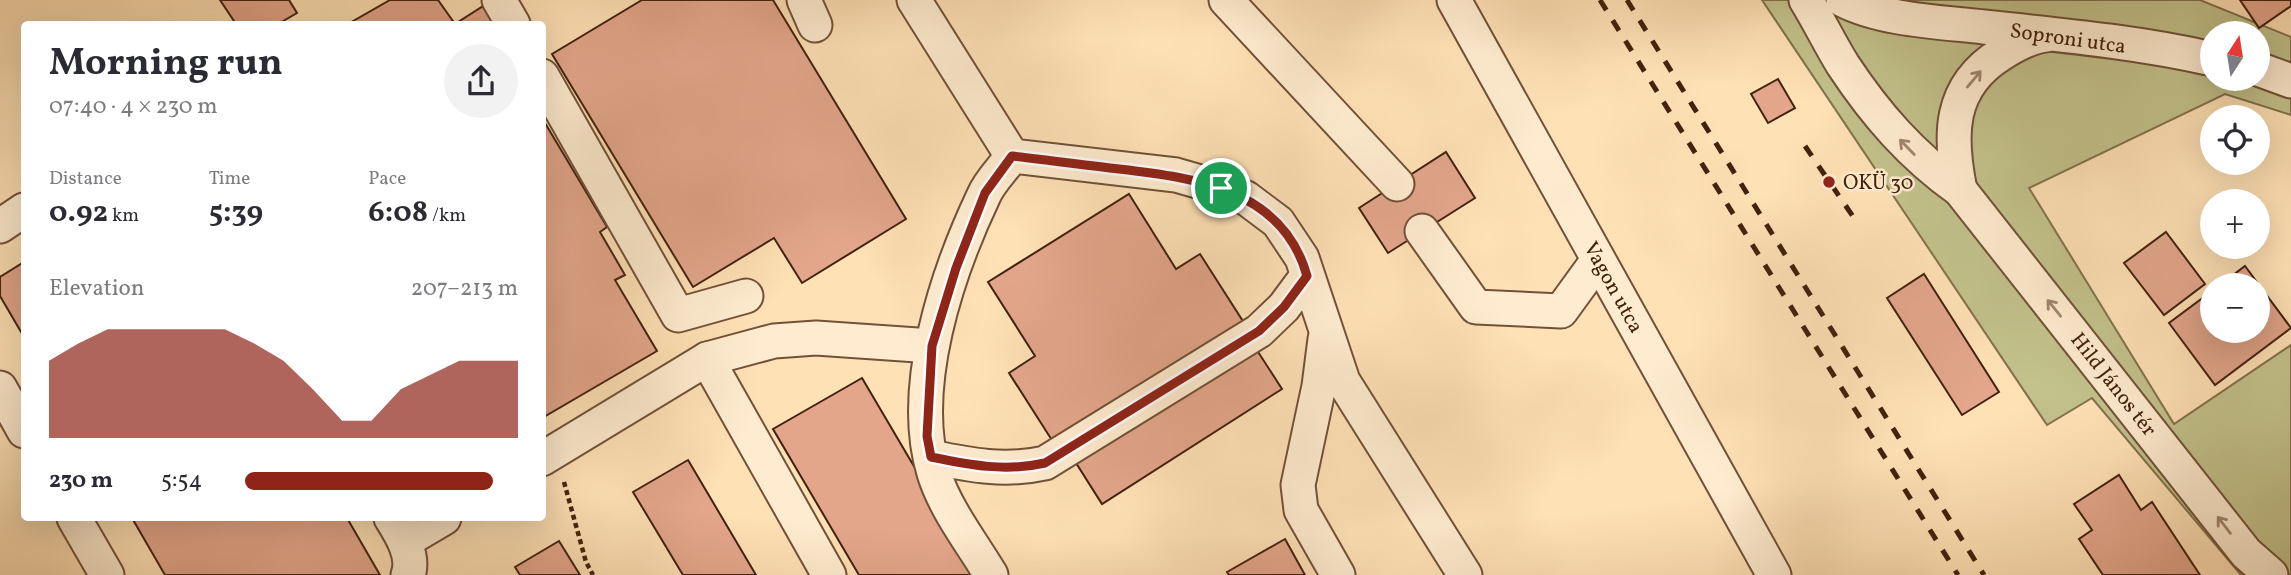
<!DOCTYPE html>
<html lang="en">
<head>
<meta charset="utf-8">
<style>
  body { margin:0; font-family:Vollkorn,serif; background:#f2f2f3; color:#2b2b33; height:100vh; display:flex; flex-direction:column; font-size:26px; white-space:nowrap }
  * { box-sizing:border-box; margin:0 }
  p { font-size:23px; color:#7c7c81 }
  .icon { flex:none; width:38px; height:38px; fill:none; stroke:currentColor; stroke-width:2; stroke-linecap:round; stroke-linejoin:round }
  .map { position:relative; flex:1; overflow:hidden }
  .side { position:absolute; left:21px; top:21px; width:525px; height:500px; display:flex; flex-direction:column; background:#fff; border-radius:7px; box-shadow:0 7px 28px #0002 }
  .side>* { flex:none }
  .needle { width:46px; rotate:12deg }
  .tools { position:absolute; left:2200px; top:21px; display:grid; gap:14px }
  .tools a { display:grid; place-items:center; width:70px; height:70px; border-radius:50%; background:#fff; box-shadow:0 7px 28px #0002; font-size:35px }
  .pin { position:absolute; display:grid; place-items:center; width:60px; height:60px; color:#fff; margin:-30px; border:4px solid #fff; border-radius:50%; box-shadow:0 2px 7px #0007 }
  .round { display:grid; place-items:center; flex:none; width:74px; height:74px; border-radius:37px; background:#f2f2f3 }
  .overview { display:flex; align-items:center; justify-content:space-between; height:119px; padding:0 28px }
  h1 { font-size:38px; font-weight:700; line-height:52px }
  .figures { display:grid; grid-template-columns:repeat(3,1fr); gap:10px; height:119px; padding:7px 28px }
  .figures div { display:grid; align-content:center }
  .figures b { font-size:30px; font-weight:700 }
  .figures small { font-size:19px; font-weight:400 }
  .figures p { font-size:19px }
  .chart { height:196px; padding:14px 28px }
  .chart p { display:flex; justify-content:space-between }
  .chart svg { width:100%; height:126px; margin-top:7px; fill:#8f2418; opacity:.7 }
  ul { padding:0 28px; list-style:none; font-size:23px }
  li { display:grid; grid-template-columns:112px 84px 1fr; align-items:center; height:52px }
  li i { height:18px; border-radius:9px; background:#8f2418 }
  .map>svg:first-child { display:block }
  .green { fill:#c3c28c; stroke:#82724c; stroke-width:2; fill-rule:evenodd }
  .building { fill:#e3a68b; stroke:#42210d; stroke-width:2 }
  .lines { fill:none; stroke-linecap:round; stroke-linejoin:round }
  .minor-casing { stroke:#715137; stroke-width:37 }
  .path { stroke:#42210d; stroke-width:4.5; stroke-dasharray:5 3.5; stroke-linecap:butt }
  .minor { stroke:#ffecd0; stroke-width:33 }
  .rail { stroke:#42210d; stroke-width:5; stroke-dasharray:12 12; stroke-linecap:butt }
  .oneway { stroke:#a0866e }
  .route-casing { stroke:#fff; stroke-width:14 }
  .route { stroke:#8f2418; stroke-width:9 }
  .poi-dot { fill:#8f2418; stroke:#ffecd0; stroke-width:2.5 }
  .labels { text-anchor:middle; stroke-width:5; stroke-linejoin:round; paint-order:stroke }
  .street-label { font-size:21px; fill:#42210d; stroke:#ffecd0 }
  .poi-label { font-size:21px; fill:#42210d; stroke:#ffecd0; text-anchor:start }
</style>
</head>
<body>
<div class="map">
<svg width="2291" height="575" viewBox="0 0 2291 575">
  <rect width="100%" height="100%" fill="#ffe1b6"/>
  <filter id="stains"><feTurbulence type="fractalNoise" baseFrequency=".00286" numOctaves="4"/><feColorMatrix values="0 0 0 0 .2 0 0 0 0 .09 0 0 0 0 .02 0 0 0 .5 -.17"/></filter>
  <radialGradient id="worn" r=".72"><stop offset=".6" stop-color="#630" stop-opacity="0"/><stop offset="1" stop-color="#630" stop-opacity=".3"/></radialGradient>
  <!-- green -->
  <path class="green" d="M 1762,0 L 2200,0 L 2291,37 L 2291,115 L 2225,94 L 2029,188 L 2174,424 L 2291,345 L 2291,575 L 2241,575 L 2092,398 L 2047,425 ZM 2212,33 L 2258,33 L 2258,79 L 2212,79 Z"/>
  <!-- building -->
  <g class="building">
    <path d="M 220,0 L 289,0 L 297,13 L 278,24 L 236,24 Z"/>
    <path d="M 390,0 L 438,0 L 455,24 L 348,24 Z"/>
    <path d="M 642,0 L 773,0 L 906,219 L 802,283 L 774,238 L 693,287 L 552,54 Z"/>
    <path d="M 2240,0 L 2291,0 L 2291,6 L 2259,28 Z"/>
    <path d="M 488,3 L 500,24 L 455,24 Z"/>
    <path d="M 1778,79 L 1795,108 L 1768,123 L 1751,94 Z"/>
    <path d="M 542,118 L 607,227 L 600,232 L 625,275 L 615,280 L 657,351 L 542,418 Z"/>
    <path d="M 1446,152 L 1475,198 L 1388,253 L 1359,208 Z"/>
    <path d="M 1129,194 L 1176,269 L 1200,254 L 1246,326 L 1055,445 L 1009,373 L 1035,356 L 988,282 Z"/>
    <path d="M 2166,232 L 2205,284 L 2164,315 L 2124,263 Z"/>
    <path d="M 24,262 L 24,337 L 0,296 L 0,277 Z"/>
    <path d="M 2245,266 L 2291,328 L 2215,385 L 2169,323 L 2212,291 L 2212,331 L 2258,331 L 2258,285 L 2220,285 Z"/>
    <path d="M 1924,274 L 1999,392 L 1962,415 L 1887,298 Z"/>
    <path d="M 1251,341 L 1282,389 L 1102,504 L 1071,455 Z"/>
    <path d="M 862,378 L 978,575 L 859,575 L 773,429 Z"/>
    <path d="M 688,460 L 756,575 L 683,575 L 633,492 Z"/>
    <path d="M 2119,475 L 2141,510 L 2152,502 L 2200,575 L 2103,575 L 2079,539 L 2092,530 L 2074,504 Z"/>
    <path d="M 132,518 L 347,518 L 380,575 L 165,575 Z"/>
    <path d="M 1285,539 L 1305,575 L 1229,575 L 1227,572 Z"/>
    <path d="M 559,541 L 580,575 L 520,575 L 515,567 Z"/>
  </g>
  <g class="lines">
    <!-- minor casing -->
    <g class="minor-casing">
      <g id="minor">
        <path d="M 499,0 L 513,24"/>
        <path d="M 804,0 L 815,25"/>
        <path d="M 914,0 L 1012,156 L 1176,175 L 1221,188 L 1246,198 L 1278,222 L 1302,258 L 1343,381 L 1465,575"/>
        <path d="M 1226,0 L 1397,184"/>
        <path d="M 1454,0 L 1774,575"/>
        <path d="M 1806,0 C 1819,21 1830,44 1843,65 C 1876,115 1912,156 1960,190 L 2246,553 L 2271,575"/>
        <path d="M 1843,0 C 1882,20 1941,22 1984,27 C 2060,35 2138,42 2212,59"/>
        <path d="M 2258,69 L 2291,81"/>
        <path d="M 542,76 L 678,315 L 746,296"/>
        <path d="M 1960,190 C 1949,136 1948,87 2001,54 C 2015,45 2029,37 2046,35"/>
        <path d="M 0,226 L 24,210"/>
        <path d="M 1422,231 L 1476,307 L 1561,311 L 1598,260"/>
        <path d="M 1325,339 L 1319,386 L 1298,485 L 1301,510 L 1338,575"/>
        <path d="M 707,359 L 829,575"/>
        <path d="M 0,388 L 24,431"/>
        <path d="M 931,457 C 970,465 1005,472 1045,463 L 1259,331 L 1284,307 L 1307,276"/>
        <path d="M 542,459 L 707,359 L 774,341 L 816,338 L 932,346"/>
        <path d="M 74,518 L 107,575"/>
        <path d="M 391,518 C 401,534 415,556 408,575"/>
        <path d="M 405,541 L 444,518"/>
        <path d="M 991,575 C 972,543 945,509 934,473 C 908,388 947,273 984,195 C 990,181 1003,169 1012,156"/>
      </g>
    </g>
    <!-- path -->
    <path class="path" d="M 564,482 L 586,562 L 593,575"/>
    <!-- minor -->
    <use href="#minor" class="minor"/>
    <!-- rail -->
    <g class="rail">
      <path d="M 1600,0 L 1958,575"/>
      <path d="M 1627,0 L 1984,575"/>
      <path d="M 1805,146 L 1854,218"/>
    </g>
  </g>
  <!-- one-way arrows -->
  <defs><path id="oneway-shaft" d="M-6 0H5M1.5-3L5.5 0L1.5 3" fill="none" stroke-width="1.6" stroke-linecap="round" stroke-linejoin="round" transform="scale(1.75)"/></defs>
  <g class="oneway">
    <use href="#oneway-shaft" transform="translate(1974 79) rotate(-50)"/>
    <use href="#oneway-shaft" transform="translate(1907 147) rotate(-134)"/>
    <use href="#oneway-shaft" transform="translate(2054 308) rotate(-129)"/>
    <use href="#oneway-shaft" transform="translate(2224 525) rotate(-128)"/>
  </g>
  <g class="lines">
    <!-- route casing -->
    <g class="route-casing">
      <path id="route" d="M 1012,156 C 1048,160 1084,165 1119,169 C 1196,178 1283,189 1307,276 L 1284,307 L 1259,331 L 1045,463 C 1005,472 970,465 931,457 L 927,436 L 932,346 L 956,268 L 985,193 Z"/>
    </g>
    <!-- route -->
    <use href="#route" class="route"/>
  </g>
  <!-- markers -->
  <circle class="poi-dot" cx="1829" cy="182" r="7"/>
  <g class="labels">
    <!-- street labels -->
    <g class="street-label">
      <text transform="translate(2068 38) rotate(8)" y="7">Soproni utca</text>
      <text transform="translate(1614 287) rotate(61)" y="7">Vagon utca</text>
      <text transform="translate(2114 384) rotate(52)" y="7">Hild János tér</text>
    </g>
    <!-- poi labels -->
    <g class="poi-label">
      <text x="1843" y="189">OKÜ 30</text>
    </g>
  </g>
  <rect width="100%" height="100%" filter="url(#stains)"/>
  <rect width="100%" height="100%" fill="url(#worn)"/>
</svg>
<div class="tools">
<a><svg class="needle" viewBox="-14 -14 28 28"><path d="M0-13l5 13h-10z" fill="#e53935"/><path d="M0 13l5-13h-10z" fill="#7c7c81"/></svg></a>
<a><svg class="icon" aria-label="locate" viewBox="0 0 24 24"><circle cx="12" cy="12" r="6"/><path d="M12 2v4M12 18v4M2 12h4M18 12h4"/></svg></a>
<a>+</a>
<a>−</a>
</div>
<div class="pin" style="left:1221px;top:188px;background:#1e9e55"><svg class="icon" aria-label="arrive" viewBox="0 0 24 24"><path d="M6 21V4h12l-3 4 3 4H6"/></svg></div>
<section class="side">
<div class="overview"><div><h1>Morning run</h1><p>07:40 · 4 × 230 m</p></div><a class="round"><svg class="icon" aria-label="share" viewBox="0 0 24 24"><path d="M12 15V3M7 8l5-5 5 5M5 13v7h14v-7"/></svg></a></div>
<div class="figures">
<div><p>Distance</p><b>0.92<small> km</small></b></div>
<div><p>Time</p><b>5:39</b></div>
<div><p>Pace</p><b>6:08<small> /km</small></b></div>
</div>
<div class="chart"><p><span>Elevation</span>207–213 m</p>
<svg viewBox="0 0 160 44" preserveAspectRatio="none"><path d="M0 44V17L10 11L20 6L30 6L40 6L50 6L60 6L70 11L80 17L90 27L100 38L110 38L120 27L130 22L140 17L150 17L160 17V44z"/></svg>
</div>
<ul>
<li><b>230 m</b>5:54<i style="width:91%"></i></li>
</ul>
</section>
</div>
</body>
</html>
